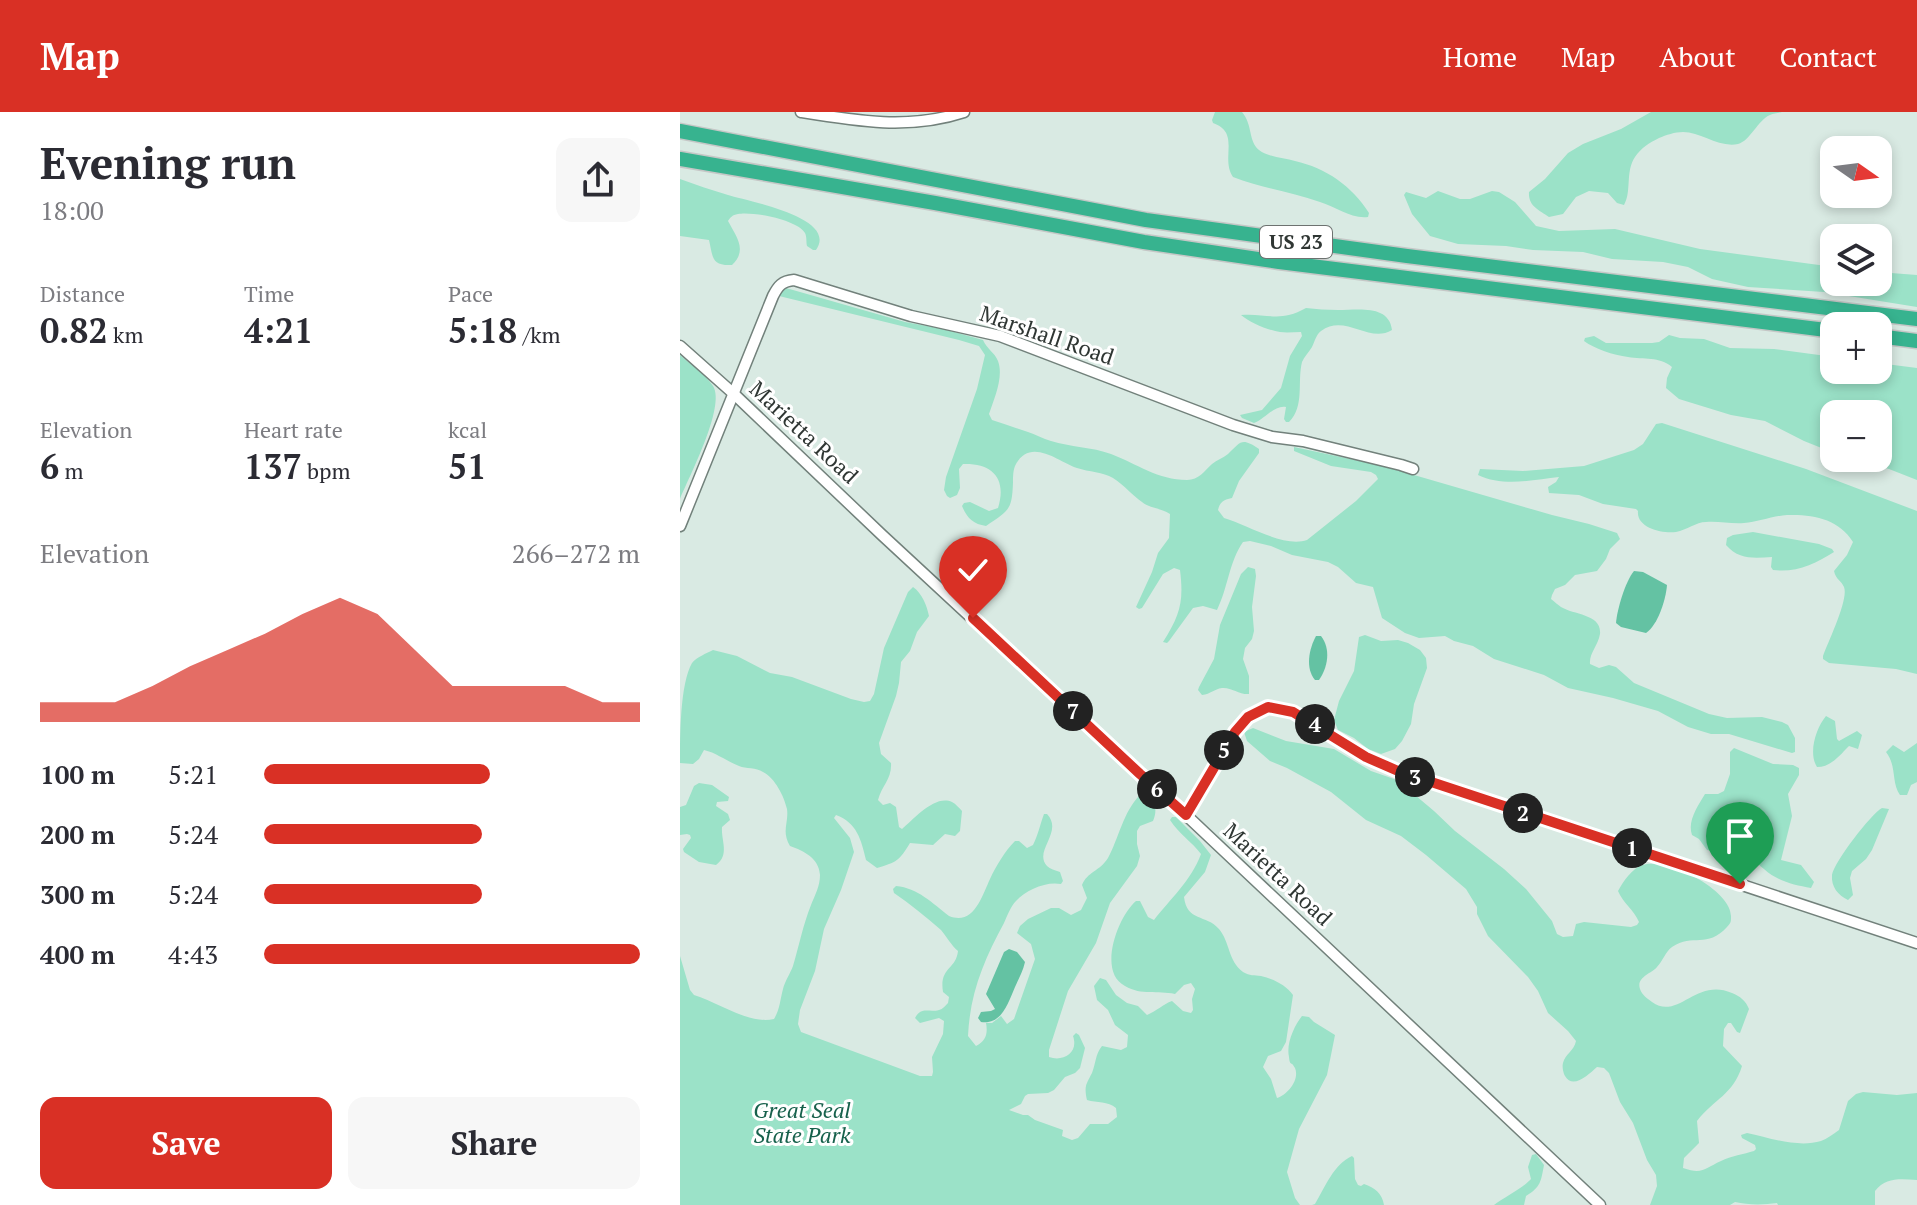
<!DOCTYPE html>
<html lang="en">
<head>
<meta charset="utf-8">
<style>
  body { margin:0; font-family:"PT Serif",serif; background:#f7f7f7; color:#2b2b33; height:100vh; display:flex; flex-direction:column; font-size:30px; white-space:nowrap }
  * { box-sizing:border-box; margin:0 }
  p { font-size:26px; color:#7c7c81 }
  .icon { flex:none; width:44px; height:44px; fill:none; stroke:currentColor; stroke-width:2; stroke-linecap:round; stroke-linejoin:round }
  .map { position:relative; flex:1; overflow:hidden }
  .sheet { display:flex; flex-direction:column; background:#fff; width:680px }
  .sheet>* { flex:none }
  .needle { width:52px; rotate:104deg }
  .controls { position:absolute; left:1140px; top:24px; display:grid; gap:16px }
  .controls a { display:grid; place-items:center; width:72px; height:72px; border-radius:16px; background:#fff; box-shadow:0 4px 12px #0003; font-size:40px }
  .pin { position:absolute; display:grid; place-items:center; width:68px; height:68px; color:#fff; margin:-82px -34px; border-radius:50% 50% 50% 0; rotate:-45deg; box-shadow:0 0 8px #0007 }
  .pin .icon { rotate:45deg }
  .km { position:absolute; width:40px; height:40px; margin:-20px; border-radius:50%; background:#222; color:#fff; font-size:22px; line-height:40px; text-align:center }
  .round { display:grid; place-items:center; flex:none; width:84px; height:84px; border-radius:16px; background:#f7f7f7 }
  .overview { display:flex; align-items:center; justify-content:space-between; height:136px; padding:0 40px }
  h1 { font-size:44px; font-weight:700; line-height:60px }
  .figures { display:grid; grid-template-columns:repeat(3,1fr); gap:12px; height:136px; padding:8px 40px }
  .figures div { display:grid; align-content:center }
  .figures b { font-size:34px; font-weight:700 }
  .figures small { font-size:22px; font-weight:400 }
  .figures p { font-size:22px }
  .chart { height:224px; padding:16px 40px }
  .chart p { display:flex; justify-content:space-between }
  .chart svg { width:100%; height:144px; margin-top:8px; fill:#d93025; opacity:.7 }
  .button { display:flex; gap:16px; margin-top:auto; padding:16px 40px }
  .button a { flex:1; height:92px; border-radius:16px; background:#d93025; color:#fff; font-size:32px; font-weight:700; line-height:92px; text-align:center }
  .button a+a { background:#f7f7f7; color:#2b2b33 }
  ul { padding:0 40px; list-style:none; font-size:26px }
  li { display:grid; grid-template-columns:128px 96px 1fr; align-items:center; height:60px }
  li i { height:20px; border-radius:10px; background:#d93025 }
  header { display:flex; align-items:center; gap:48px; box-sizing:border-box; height:112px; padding:0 40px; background:#d93025; color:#fff }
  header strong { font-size:38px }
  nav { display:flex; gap:44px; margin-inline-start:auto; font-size:28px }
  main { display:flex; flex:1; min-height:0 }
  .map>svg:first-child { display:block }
  .green { fill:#9be2c8 }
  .water { fill:#64c2a3 }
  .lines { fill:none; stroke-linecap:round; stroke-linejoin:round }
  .minor-casing { stroke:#72817b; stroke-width:13 }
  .highway-casing { stroke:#c5c7c6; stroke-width:17 }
  .minor { stroke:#fff; stroke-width:10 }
  .highway { stroke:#37b38f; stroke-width:14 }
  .route-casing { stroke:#fff; stroke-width:16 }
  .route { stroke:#d93025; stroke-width:10 }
  .labels { text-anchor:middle; stroke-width:6; stroke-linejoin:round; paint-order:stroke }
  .shield { fill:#fff; stroke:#6d7270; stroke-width:2 }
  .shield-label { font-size:20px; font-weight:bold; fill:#2f3633 }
  .street-label { font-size:22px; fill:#2f3633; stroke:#fff }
  .park-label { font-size:22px; font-style:italic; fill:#17614c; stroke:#fff }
</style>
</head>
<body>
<header>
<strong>Map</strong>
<nav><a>Home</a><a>Map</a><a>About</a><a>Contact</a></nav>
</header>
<main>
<section class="sheet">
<div class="overview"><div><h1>Evening run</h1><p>18:00</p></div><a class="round"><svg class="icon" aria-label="share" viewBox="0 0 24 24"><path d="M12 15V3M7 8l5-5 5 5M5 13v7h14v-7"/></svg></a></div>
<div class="figures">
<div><p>Distance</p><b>0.82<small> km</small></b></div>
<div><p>Time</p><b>4:21</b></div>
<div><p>Pace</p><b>5:18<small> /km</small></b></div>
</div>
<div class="figures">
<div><p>Elevation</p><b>6<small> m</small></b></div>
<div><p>Heart rate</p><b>137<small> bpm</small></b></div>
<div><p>kcal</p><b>51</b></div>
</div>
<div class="chart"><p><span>Elevation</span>266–272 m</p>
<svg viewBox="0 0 160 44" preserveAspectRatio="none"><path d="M0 44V38L10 38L20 38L30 33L40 27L50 22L60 17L70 11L80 6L90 11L100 22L110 33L120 33L130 33L140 33L150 38L160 38V44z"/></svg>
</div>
<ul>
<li><b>100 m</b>5:21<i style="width:60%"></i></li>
<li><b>200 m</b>5:24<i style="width:58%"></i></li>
<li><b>300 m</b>5:24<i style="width:58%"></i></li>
<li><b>400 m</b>4:43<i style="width:100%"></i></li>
</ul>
<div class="button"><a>Save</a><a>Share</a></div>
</section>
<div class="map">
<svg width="1237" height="1093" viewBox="0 0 1237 1093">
  <rect width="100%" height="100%" fill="#d9eae3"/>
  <!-- green -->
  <g class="green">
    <path d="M 535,0 L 562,0 C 573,13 568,29 579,38 C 588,45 604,46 615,49 C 646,56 672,74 689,101 L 688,105 C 671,107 656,95 640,90 C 611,80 581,76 553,65 C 540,46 561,21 533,11 L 532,8 Z"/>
    <path d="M 971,0 L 1102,0 C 1098,1 1094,1 1090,3 C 1078,8 1070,29 1058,32 C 1039,36 1021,20 1003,20 C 995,20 986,23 979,26 C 969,31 961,36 955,45 C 945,60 952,79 944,93 L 937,91 L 928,81 L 909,79 L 896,85 L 883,102 L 869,105 C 859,98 848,94 849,80 L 865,67 L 888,41 L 903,32 L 941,17 Z"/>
    <path d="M 0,67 C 16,73 32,78 48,83 C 66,89 159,105 136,138 L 133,138 L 127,134 C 126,130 127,125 125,121 C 118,108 72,99 58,102 C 52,103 51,105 48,109 C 56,124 68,138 52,153 C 31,154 33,145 29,128 L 0,124 Z"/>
    <path d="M 758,79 L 780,87 L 790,87 L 812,79 L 819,80 L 835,90 L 856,114 L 879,119 L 935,117 L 1020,137 L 1154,155 L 1154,170 L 1198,170 L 1198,160 L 1237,163 L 1237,195 L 1144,180 L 1068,175 L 1032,167 L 1008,155 L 983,150 L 932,147 L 903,140 L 853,138 L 826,134 L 778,132 L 750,124 L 732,102 L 724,83 L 726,80 L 746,86 Z"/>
    <path d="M 106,176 L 225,210 L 263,217 L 303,228 C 307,237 315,241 318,249 C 324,265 314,287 309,302 L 312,308 C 324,312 336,316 348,320 C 355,322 363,327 371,329 C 390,335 412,335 431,342 C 457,352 478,368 507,368 C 519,368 524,359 532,352 C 537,348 543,346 548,342 C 561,330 561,325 579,337 L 579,341 L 559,369 L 552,386 C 543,388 540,390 538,398 L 544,406 C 568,413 604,436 627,428 L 676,389 L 698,367 L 696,363 L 691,360 L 651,354 L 614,339 L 614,335 L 703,354 L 872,403 L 909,412 L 937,421 L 940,427 L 930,437 L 926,447 L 917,459 L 895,463 L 885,473 L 875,477 L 872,483 L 871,487 C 875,490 878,493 881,495 C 894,503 922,502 920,522 C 918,534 909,541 910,552 L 919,556 L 929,553 L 936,555 L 954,571 L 1029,602 L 1047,606 L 1082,605 L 1102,610 L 1108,613 L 1115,626 L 1115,640 L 1112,641 L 1049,622 L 1031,622 L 1008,615 L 978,599 L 933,586 L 888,576 L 864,563 L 814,547 L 793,534 L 774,529 L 765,524 L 739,526 L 725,521 L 702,506 L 693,475 L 676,471 L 658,455 L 648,450 L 612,443 L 591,434 L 570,429 L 563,430 C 549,450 548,476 537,498 L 523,494 L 513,496 L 489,529 L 487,531 L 483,530 C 500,503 504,490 500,458 L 494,456 L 483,462 L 462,496 L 459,497 L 456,495 L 472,460 L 478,441 L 489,426 L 490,402 C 481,396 469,396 462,390 C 452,383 444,373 433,366 C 423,360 409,360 397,356 C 379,350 351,325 336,352 C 333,357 333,365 333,370 C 332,399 329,398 306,414 C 293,412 287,406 282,394 L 284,391 L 290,390 L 309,399 L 318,396 C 327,367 313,351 283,352 L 279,357 L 280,376 L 277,383 L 270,386 L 267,384 L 264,378 L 266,365 L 297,277 L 305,243 L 299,234 L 279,228 L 99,184 L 100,178 Z"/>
    <path d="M 626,196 C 636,197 647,198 658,198 C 678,198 709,192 712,218 C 689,232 665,201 641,219 C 636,223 635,229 632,235 C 629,240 624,245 622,250 C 617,270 625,294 609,310 L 606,310 L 604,307 L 606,295 C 594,293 585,307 574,311 L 562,306 L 560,303 L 582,298 L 601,276 L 610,244 L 622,224 L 621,220 C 614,220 607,221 600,220 C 588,218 570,211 561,203 C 588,201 599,211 626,196 Z"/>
    <path d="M 989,223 L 1000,226 L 1024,227 L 1050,236 L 1094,237 L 1154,245 L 1154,258 L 1198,258 L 1198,251 L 1237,256 L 1237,368 L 1209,357 L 1172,346 L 1198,346 L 1198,302 L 1154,302 L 1154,341 L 1124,329 L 1085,309 L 1051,303 L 999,287 L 986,276 L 987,266 L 992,255 C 979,244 964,248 948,245 C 933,243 915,237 904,229 L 905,226 L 914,224 L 926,231 L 972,231 L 979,230 Z"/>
    <path d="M 0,243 C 10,252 25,262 33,274 C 46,294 9,365 0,387 Z"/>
    <path d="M 982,311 L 1126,357 L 1237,399 L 1237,562 L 1216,557 L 1149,551 L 1143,547 L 1143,544 C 1148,530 1169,487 1164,475 C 1161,468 1156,468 1154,459 L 1167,443 L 1173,430 C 1159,407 1133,402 1107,403 C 1093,404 1078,410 1064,411 C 1051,412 1039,409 1026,410 C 1016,410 1007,418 996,420 C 983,422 956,416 958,399 L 956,397 L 923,392 L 899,383 L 869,381 L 868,375 L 876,370 L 879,365 C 853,368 823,375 798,363 L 800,357 L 843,359 L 904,354 L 954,338 L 963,332 L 976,312 Z"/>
    <path d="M 1073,420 L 1139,432 L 1152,437 L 1154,440 C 1135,452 1116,461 1093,458 L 1091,455 L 1092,445 C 1074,446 1059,448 1046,433 L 1047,426 L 1053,423 Z"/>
    <path d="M 568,455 L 575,457 L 576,464 L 572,495 L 574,519 L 572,527 L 565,536 L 563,547 L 569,564 L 569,582 C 560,583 551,575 542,576 C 534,577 531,582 522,583 L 518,578 L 519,575 L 534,547 L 540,513 L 561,462 Z"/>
    <path d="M 233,475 C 242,481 247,494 249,504 L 237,520 L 230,539 L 221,550 L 219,571 L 216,584 L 199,631 L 201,642 L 211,651 C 212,667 202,673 198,688 L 203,693 L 210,691 L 216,695 L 219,715 L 222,717 C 234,707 255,682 272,690 C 276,692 279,696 282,699 L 280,719 L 275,724 L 265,722 L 253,733 L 230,731 C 219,749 217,750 197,756 L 186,748 C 181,727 177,711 156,703 L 154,706 L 170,726 L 174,740 L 161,778 L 144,817 L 135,859 L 120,898 L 118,912 L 121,920 L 240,964 L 252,964 L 253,960 L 252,945 L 263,922 L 264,909 L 259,906 L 240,911 L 235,906 C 242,894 248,901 259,898 C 263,897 265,894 268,891 L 269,885 L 263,880 C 259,855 276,858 278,839 C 271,833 267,825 261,818 C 246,805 230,792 214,781 L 213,777 L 216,774 C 238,776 252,791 269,804 C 294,814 302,784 310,767 C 316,754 325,739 335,729 L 339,729 L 347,736 L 353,733 C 358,723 360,713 364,702 L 367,702 C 384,720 353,739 367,754 C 370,757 375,758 380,760 L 383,769 L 381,772 C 366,769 346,778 336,789 C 331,794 327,804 324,811 C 304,848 290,881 288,924 L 296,934 C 306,929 308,922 306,911 L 312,911 L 321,904 L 327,912 L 334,907 L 355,847 L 351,832 L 337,821 L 340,814 L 348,807 L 371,796 L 379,796 L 391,803 L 401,798 L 407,786 L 402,773 C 407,760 420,759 428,746 C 439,726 443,700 460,683 L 470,683 C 476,691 477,700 473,709 L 460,714 L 457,719 L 457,732 L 460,744 L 457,754 L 430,791 L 416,831 L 388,879 L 369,938 L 369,945 C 383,950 399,941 393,924 L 396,921 L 399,923 L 405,936 L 400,956 L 395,961 L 385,965 L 374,978 L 368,981 L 348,982 L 345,984 L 341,992 L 329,998 L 343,1003 L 348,1003 L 355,1008 L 383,1018 L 382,1024 L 392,1028 L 398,1026 L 410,1012 L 428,1012 L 437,1005 L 436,996 C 428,989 417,991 407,988 C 406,984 405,978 406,974 C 406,972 411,963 412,961 C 416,951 415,943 422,934 L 441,938 L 447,935 L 448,923 L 435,913 L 428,898 L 417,888 L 414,874 L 420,866 L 426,868 L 436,883 L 447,891 L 458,894 L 467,903 C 477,899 483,892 492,889 L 503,899 L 511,901 L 513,898 L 512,887 L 515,877 L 511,871 L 504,873 L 495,882 C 477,878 462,884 445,874 C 417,860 438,804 456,789 L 460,789 L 468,805 L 474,808 C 490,787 511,769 521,742 C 512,730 499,722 490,708 L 492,705 L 496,705 L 520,729 L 531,743 L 525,760 L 504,785 C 507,810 526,802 539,817 C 550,830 548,849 563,860 C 570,864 574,863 581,864 C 594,867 606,873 613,883 L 606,930 L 601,939 L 588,944 L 583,955 L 591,967 L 597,986 C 607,983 620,968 615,956 C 611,948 610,955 609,945 C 606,932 614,914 622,904 L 629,905 L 634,910 L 655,923 L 647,963 L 619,1017 L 607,1060 L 615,1086 L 620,1093 L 0,1093 L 0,844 L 10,878 L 14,883 C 38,890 69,913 94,907 C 100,897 100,888 103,877 C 105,869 110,862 113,854 C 119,834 123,813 131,793 C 135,783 140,774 140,763 C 139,746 124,739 110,734 C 101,719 109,711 107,697 C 104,684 95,666 83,660 C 76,655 66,657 59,654 C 46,649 37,641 24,638 L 19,647 L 13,652 L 0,651 C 0,624 0,572 12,551 C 17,545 27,541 33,538 L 57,544 L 90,561 L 112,565 L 171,587 L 184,590 L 190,589 L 194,582 L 204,536 L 228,480 Z"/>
    <path d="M 685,523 L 701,529 L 718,528 L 728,531 L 740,538 L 746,546 L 747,556 L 734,592 L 731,612 L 722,629 L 715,637 L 701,642 L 688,637 L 674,626 L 658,618 L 654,608 L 659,589 L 674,559 L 679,525 Z"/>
    <path d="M 1146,604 L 1155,609 L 1157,627 L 1159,629 L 1177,619 L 1182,623 L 1178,637 L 1169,634 C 1159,644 1151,655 1137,655 C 1128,641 1136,616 1146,604 Z"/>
    <path d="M 573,616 L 606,629 L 654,637 L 691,659 L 717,668 L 754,699 L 775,719 L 824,757 L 846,777 L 872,809 L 877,822 L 883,825 L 893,824 L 896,812 L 904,810 L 951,815 L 957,813 L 959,810 C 954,798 943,791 938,779 C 943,770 952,756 963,753 C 987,745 1051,778 1051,804 C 1051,811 1051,810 1047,815 C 1027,837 1013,821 992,835 C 985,840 983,849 977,855 C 971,862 956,865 960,877 C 962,883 968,887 972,890 C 998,909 1016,865 1052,881 C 1060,884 1066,889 1069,897 L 1060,921 L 1057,920 L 1051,911 L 1048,911 L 1044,917 L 1043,934 L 1062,954 C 1053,983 1034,987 1017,1009 L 1019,1031 L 1004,1046 L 1003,1056 C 1023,1063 1025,1056 1041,1049 C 1051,1044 1064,1042 1074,1039 L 1076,1037 L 1075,1033 L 1062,1026 L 1061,1023 L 1067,1021 C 1090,1026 1118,1036 1141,1029 C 1147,1027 1153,1022 1159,1018 L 1168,989 L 1176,982 L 1183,980 L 1217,983 L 1237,981 L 1237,1068 C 1220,1067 1206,1065 1195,1079 L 1195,1093 L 1098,1093 L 1097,1091 C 1083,1093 1068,1093 1055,1090 L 1050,1093 L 970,1093 L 977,1074 L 976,1063 L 967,1048 L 953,1011 L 940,990 L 929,961 L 924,956 L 917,955 C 909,962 893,978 885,964 C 883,961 882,954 883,951 C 885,942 894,939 896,929 L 888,919 L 868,901 L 858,879 L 848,865 L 808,824 L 797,802 L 797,795 L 786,777 L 746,743 L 721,724 L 686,708 L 651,680 L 607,656 L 590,649 L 567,629 L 564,620 Z"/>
    <path d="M 1237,631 L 1237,670 L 1231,673 L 1227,683 L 1220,683 C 1211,670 1217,654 1206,640 L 1213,633 L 1224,640 Z"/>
    <path d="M 1054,636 L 1093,652 L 1113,653 L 1119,656 L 1119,663 L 1108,682 L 1112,704 L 1101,748 L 1121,753 L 1134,770 L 1131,776 C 1114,773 1097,769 1084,757 C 1077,752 1072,744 1065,739 C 1057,735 1037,740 1027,738 L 1019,727 L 1012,723 C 1007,709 1018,694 1025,682 L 1038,682 L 1044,679 L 1050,662 L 1050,640 Z"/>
    <path d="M 19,671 L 32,673 L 49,685 L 48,689 L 37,690 L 36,694 L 48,702 L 50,708 L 42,715 C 41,729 50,743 36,753 L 19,750 L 4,740 L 3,737 L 11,726 L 10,723 L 7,722 L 0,723 L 0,695 L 6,693 L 14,674 Z"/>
    <path d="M 1202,696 L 1209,697 L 1192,738 L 1186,747 L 1172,759 L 1170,766 L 1173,783 L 1168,788 C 1158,783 1151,775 1152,763 C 1154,750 1191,702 1202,696 Z"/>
    <path d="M 856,1042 L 864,1053 C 861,1069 861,1075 846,1084 L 844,1093 L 814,1093 C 824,1085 843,1076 851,1067 L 848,1055 L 852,1043 Z"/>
    <path d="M 672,1044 L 674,1046 L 675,1067 L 678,1073 L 681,1074 L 684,1072 C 695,1076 702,1081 704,1093 L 632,1093 L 635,1092 C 645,1075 654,1052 672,1044 Z"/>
  </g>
  <!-- water -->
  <g class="water">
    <path d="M 954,459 L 963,460 L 987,473 C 986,487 978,513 966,521 L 941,515 L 936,511 C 937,498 945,470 954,459 Z"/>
    <path d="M 636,524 L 641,524 C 651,537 648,555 639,568 L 635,568 C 625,556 629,537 636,524 Z"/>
    <path d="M 329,837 L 337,840 L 345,850 C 343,859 339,866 335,875 C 328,891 322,913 301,910 L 298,906 L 301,900 L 311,899 L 315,897 L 306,882 L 324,840 Z"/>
  </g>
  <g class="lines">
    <!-- minor casing -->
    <g class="minor-casing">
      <g id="minor">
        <path d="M 121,0 C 176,9 230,18 284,0"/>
        <path d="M 0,234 L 54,282 L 202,423 L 460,662 L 506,703 L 920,1093"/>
        <path d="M 0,414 L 93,184 C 98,174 102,169 114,168 L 231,204 L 320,224 L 553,313 L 592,325 L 623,329 L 721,353 L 733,357"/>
        <path d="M 506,703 L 555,620 L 568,605 L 588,595 L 613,600 L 686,645 L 718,659 L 1237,831"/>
      </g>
    </g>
    <!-- highway casing -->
    <g class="highway-casing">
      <g id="highway">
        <path d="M 0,19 L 466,108 L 727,144 L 1237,207"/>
        <path d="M 0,47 L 255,91 L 464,130 L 599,150 L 1154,219"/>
        <path d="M 1198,224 L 1237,229"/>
      </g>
    </g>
    <!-- minor -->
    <use href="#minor" class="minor"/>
    <!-- highway -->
    <use href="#highway" class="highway"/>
  </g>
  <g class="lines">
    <!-- route casing -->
    <g class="route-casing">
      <path id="route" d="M 293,506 L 460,662 L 506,703 L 555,620 L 568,605 L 588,595 L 613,600 L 686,645 L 718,659 L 1060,772"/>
    </g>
    <!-- route -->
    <use href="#route" class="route"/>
  </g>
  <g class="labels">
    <!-- shield labels -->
    <rect class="shield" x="580" y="114" width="72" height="32" rx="6"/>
    <g class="shield-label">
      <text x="616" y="137">US 23</text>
    </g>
    <!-- street labels -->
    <g class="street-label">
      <text transform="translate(367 223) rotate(19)" y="8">Marshall Road</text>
      <text transform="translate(124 320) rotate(43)" y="8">Marietta Road</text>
      <text transform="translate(598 762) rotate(43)" y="8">Marietta Road</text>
    </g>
    <!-- park labels -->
    <g class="park-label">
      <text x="122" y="1006">Great Seal<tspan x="122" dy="25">State Park</tspan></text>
    </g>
  </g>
</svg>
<div class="controls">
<a><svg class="needle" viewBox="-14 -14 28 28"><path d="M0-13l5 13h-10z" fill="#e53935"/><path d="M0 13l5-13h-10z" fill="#7c7c81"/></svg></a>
<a><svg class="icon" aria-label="layers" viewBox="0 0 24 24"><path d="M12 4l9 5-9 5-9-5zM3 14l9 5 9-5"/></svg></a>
<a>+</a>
<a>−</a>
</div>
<div class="pin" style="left:1060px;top:772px;background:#1e9e55"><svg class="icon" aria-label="arrive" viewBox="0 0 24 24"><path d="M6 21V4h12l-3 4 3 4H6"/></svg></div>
<div class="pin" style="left:293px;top:506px;background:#d93025"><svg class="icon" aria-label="check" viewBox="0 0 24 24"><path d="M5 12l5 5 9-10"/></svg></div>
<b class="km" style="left:952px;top:736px">1</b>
<b class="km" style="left:843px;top:701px">2</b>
<b class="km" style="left:735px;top:665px">3</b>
<b class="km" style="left:635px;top:612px">4</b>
<b class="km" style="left:544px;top:638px">5</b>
<b class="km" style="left:477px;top:677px">6</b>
<b class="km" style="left:393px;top:599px">7</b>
</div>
</main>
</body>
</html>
